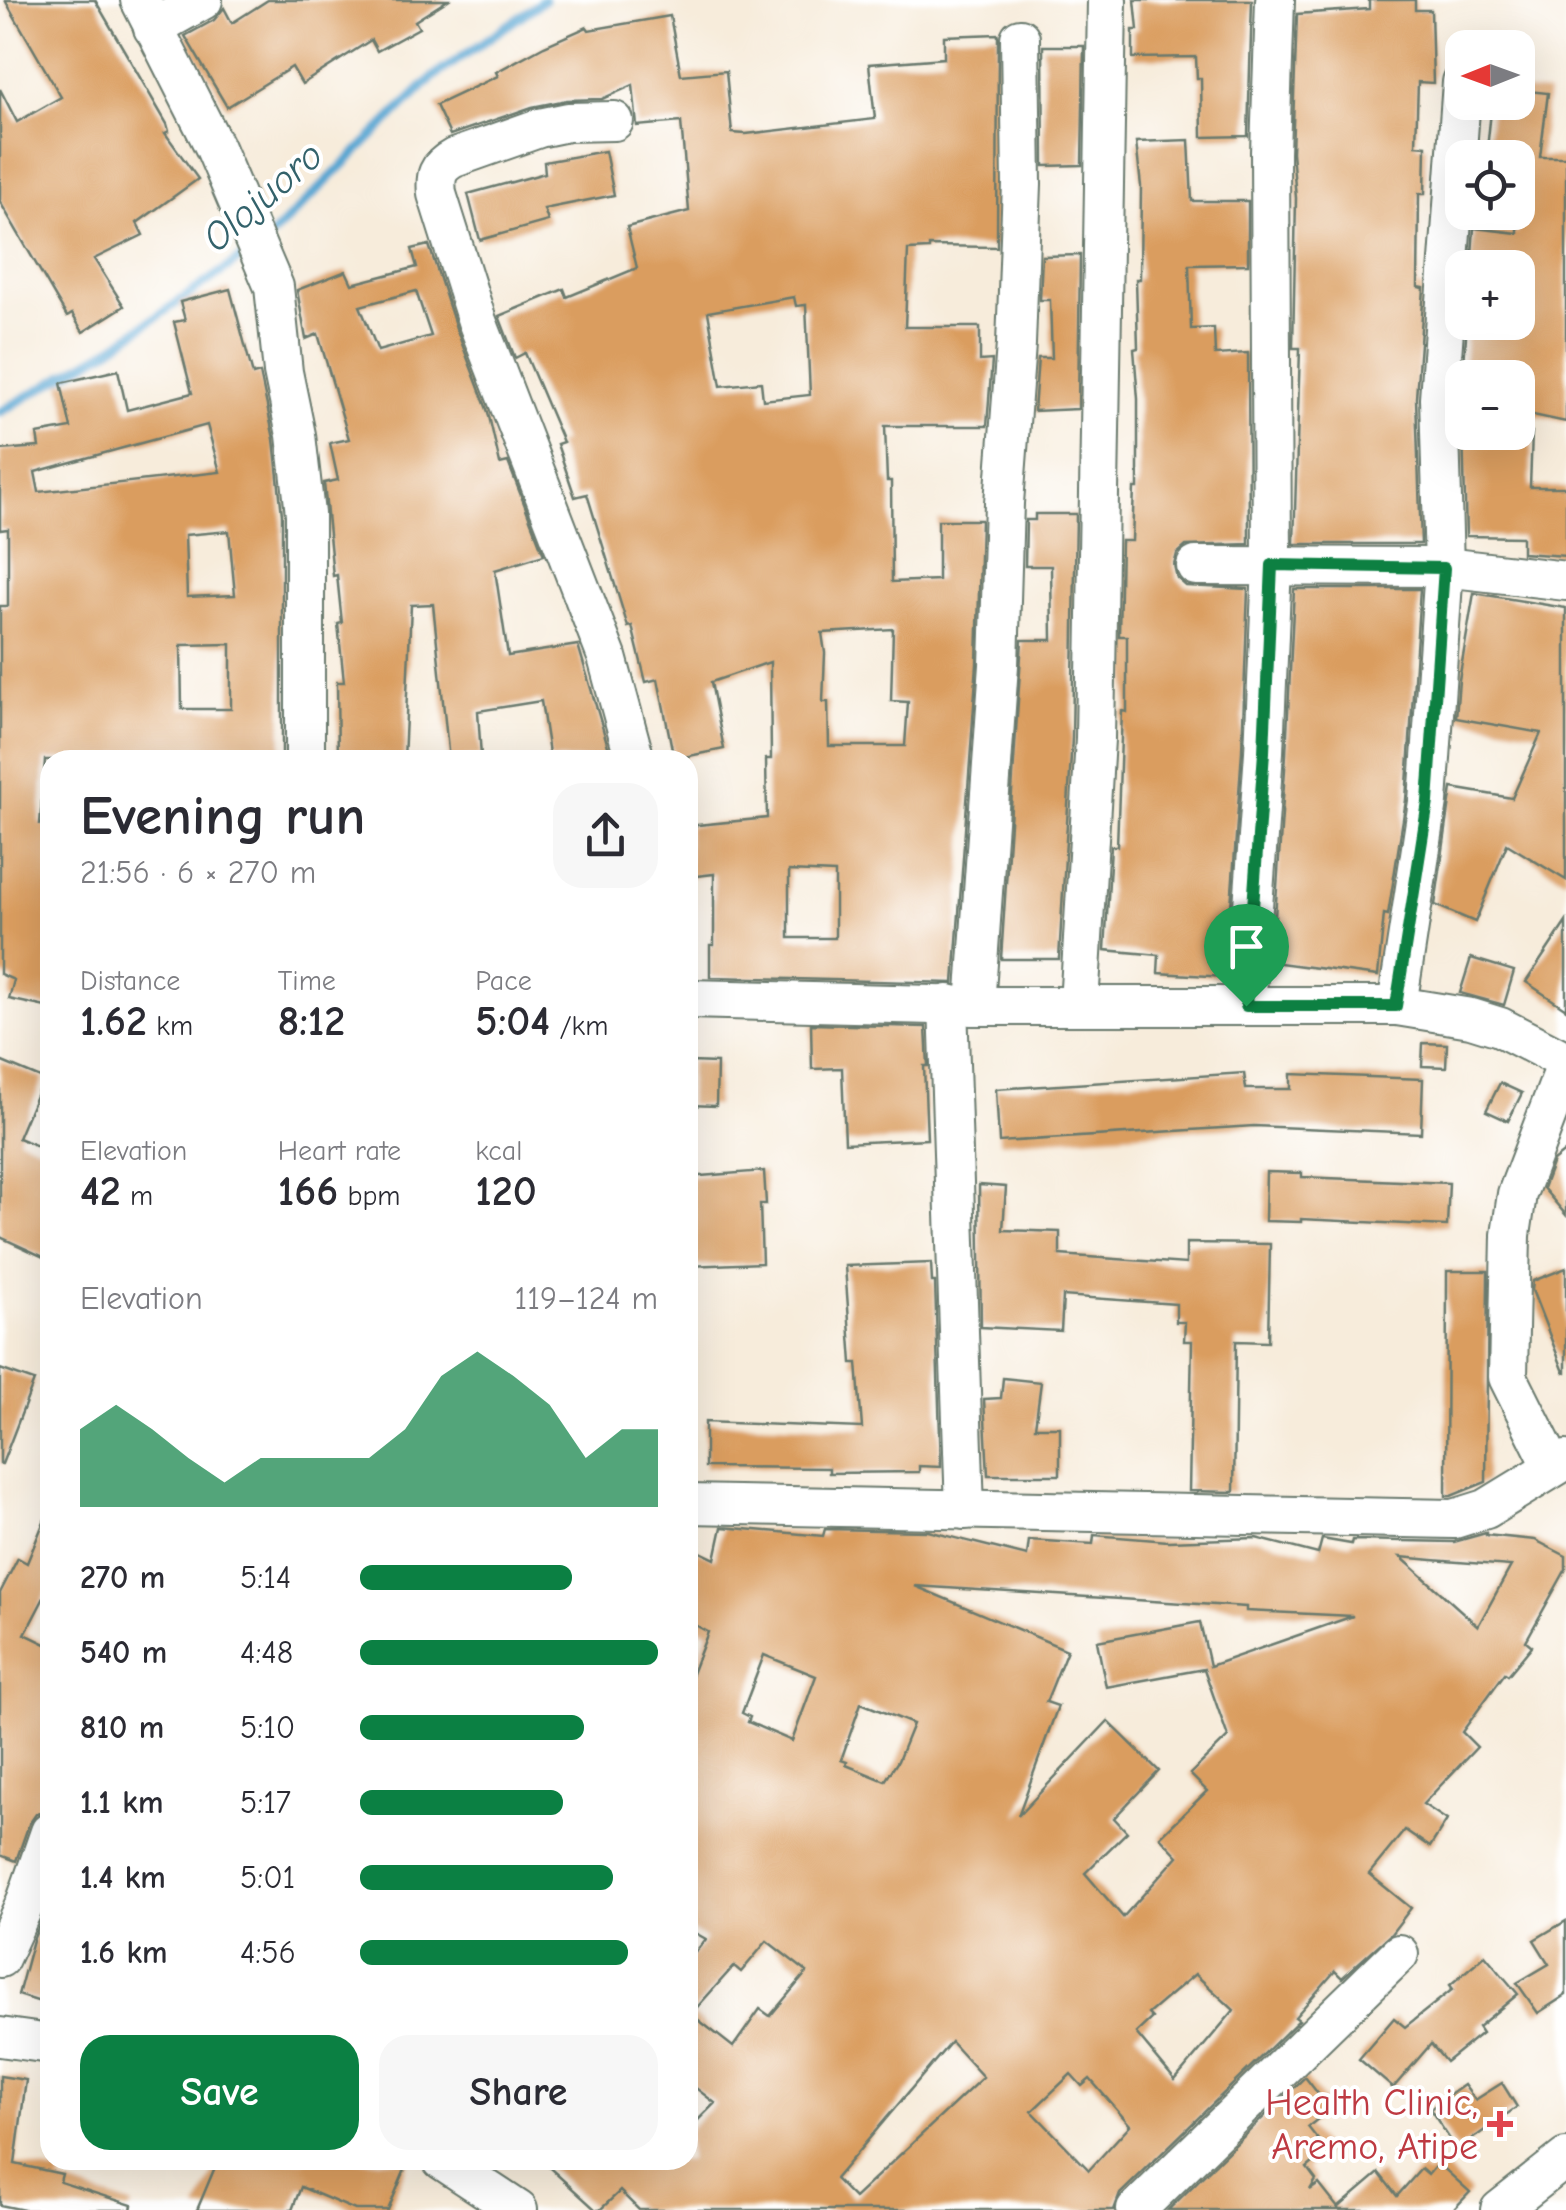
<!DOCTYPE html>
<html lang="en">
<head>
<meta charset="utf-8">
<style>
  body { margin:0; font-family:"Comic Neue",sans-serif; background:#f7f7f7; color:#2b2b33; height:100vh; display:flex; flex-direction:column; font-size:38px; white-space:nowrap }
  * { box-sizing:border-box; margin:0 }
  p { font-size:32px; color:#7c7c81 }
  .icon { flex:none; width:55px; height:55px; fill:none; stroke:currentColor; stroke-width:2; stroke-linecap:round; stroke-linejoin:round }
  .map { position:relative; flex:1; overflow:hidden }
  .panel { position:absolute; left:40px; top:750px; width:658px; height:1420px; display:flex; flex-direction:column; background:#fff; border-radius:30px; box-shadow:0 10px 40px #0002 }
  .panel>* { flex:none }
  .needle { width:65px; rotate:269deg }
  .buttons { position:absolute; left:1445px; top:30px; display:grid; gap:20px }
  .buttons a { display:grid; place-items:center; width:90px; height:90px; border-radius:20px; background:#fff; box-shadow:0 10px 40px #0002; font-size:50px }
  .pin { position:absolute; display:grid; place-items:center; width:85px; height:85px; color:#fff; margin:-102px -42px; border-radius:50% 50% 50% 0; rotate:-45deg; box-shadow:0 0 10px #0007 }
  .pin .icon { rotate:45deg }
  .round { display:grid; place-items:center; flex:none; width:105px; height:105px; border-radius:30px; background:#f7f7f7 }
  .head { display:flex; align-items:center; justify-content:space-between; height:170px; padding:0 40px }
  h1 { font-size:55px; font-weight:600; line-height:75px }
  .stats { display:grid; grid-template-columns:repeat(3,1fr); gap:15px; height:170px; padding:10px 40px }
  .stats div { display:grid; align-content:center }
  .stats b { font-size:42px; font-weight:600 }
  .stats small { font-size:28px; font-weight:400 }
  .stats p { font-size:28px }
  .chart { height:280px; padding:20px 40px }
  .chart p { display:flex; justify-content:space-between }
  .chart svg { width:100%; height:180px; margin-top:10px; fill:#0b8043; opacity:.7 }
  .cta { display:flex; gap:20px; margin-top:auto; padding:20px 40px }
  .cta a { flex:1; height:115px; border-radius:30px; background:#0b8043; color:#fff; font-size:40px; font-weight:600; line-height:115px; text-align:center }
  .cta a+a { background:#f7f7f7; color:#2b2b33 }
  ul { padding:0 40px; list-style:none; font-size:32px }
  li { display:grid; grid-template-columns:160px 120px 1fr; align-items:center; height:75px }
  li i { height:25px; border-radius:12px; background:#0b8043 }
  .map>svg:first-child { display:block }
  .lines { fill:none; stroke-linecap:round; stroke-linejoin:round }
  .stream { stroke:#59a6d2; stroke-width:9 }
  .building { fill:#da9d5f; fill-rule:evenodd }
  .minor-casing { stroke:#6b7a6e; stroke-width:42 }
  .minor { stroke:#fff; stroke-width:38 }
  .route-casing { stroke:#fff; stroke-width:20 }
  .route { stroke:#0b8043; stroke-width:12 }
  .health-dot { fill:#e0444e; stroke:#fff; stroke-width:4 }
  .labels { text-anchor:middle; stroke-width:8; stroke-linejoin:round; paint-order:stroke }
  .health-label { font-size:38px; fill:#be3a42; stroke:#fff; text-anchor:end }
  .water-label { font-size:40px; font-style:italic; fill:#33626b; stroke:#fff }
</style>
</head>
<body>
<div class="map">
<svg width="1566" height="2210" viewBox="0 0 1566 2210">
  <rect width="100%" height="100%" fill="#fff"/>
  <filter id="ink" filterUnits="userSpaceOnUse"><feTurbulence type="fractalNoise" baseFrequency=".01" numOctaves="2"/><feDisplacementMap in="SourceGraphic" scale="20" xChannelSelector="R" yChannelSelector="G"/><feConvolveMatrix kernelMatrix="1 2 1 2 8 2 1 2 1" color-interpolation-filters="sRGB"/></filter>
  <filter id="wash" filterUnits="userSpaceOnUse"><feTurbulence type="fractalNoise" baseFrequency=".0048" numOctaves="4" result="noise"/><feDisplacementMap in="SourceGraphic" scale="40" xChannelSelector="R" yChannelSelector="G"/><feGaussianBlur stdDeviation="2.25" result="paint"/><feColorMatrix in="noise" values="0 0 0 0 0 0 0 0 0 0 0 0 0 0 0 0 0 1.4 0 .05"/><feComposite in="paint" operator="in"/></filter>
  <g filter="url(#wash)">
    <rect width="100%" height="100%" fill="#f7ecdb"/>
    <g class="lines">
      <!-- stream -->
      <g class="stream">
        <path d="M 267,240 L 433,77 L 544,0"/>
        <path d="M 0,412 L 110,349 L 250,252"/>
      </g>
    </g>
    <g id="blocks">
      <!-- building -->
      <g class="building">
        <path d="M 5,0 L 95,0 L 167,124 L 169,131 L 165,133 L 198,179 L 137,223 L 143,235 L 94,259 L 124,306 L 83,332 L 72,314 L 67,317 L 0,202 L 0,89 L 17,122 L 61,97 Z"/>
        <path d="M 268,0 L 448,0 L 415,21 L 419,28 L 377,51 L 371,40 L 302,84 L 292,67 L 227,107 L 185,36 L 214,20 L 224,8 L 232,23 Z"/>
        <path d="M 1135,0 L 1252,0 L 1248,136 L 1202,137 L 1201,78 L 1197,78 L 1196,57 L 1133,58 L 1133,30 L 1138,30 Z"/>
        <path d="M 1369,0 L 1415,0 L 1415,10 L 1431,10 L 1433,83 L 1418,82 L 1416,145 L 1426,146 L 1425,194 L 1419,194 L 1418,287 L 1424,288 L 1416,398 L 1421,544 L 1294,544 L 1300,348 L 1293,348 L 1296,198 L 1292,152 L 1297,14 L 1369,9 Z"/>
        <path d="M 670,16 L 681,75 L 726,71 L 732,133 L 746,134 L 875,119 L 869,64 L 944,58 L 944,36 L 998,34 L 997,247 L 929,246 L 929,249 L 908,250 L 905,327 L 980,327 L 980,361 L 992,360 L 987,426 L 885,426 L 887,481 L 891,481 L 892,582 L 938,580 L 938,520 L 981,520 L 977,664 L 954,983 L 710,977 L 710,945 L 714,945 L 714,874 L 688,877 L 688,826 L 767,818 L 766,759 L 771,759 L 770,662 L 711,682 L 724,749 L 674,759 L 658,679 L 646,682 L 632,626 L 628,627 L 587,494 L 575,497 L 557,444 L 563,442 L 525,353 L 515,358 L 499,316 L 564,289 L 567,297 L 637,268 L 627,227 L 689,211 L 681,122 L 637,126 L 633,85 L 602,99 L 567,100 L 532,107 L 450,135 L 436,105 L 498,76 L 496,72 L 544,46 L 587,27 L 589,30 ZM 794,297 L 796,306 L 806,305 L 810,395 L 763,400 L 761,382 L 721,386 L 708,312 ZM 893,629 L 891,701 L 908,702 L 905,746 L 829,746 L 828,702 L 823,702 L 825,653 L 822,633 ZM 789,871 L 835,873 L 835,938 L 789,938 Z"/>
        <path d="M 1043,46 L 1084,46 L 1082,165 L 1044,166 Z"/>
        <path d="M 1518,90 L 1548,93 L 1540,157 L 1566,157 L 1566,422 L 1519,412 L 1520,378 L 1463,378 L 1467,322 L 1518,322 L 1527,268 L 1471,268 L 1474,228 L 1518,233 L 1518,158 L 1486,158 L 1492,102 L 1518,102 Z"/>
        <path d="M 1189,140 L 1192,201 L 1248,201 L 1248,264 L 1189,265 L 1191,329 L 1214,328 L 1215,355 L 1248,353 L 1249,544 L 1186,546 L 1177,554 L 1174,565 L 1177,578 L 1186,586 L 1248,589 L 1242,751 L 1226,977 L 1158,973 L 1159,955 L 1105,950 L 1111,846 L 1117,846 L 1122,711 L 1127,712 L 1127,636 L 1119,636 L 1121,541 L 1132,541 L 1134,488 L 1138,488 L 1138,399 L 1134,349 L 1138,348 L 1136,279 L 1140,279 L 1141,186 L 1136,142 Z"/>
        <path d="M 605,151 L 614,195 L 544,209 L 548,221 L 480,240 L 468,194 L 545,173 L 544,162 Z"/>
        <path d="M 429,245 L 456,328 L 488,412 L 500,464 L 508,462 L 544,555 L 495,570 L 508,656 L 578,645 L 612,760 L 550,760 L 541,701 L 478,711 L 481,757 L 449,760 L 433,604 L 411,605 L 404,760 L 338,760 L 337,682 L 344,682 L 338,624 L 342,623 L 337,575 L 333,576 L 324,483 L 338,480 L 330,443 L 349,439 L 318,334 L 306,339 L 297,290 L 346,271 L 352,284 L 417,267 L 412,249 ZM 416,291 L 431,336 L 378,351 L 360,306 Z"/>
        <path d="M 1080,255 L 1078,409 L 1034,411 L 1038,358 L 1052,358 L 1050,300 L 1040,300 L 1042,256 Z"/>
        <path d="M 230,289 L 253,375 L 260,373 L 274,439 L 282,515 L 282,760 L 264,760 L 264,755 L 117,754 L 118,760 L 45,760 L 40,824 L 50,824 L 50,1008 L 9,999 L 14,980 L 0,974 L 0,606 L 8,606 L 8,529 L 0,530 L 0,450 L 39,447 L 37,434 L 71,428 L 61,383 L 118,370 L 127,410 L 192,393 L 174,322 L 185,320 L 180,302 ZM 207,425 L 220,472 L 39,492 L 35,472 ZM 229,531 L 235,595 L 187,597 L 185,535 ZM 231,644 L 231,709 L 182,709 L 181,645 Z"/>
        <path d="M 1463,432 L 1532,432 L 1530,487 L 1566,487 L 1566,556 L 1522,553 L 1522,537 L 1466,536 Z"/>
        <path d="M 1035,514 L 1076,514 L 1072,738 L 1059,959 L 1001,959 L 1022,640 L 1052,640 L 1051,566 L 1025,566 L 1026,520 L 1035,520 Z"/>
        <path d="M 1294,589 L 1420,589 L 1406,800 L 1388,915 L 1384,914 L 1378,976 L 1272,962 L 1286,754 Z"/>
        <path d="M 1474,593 L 1566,608 L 1566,880 L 1507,844 L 1475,922 L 1435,905 L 1452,788 L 1512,798 L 1541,733 L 1456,718 L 1459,680 Z"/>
        <path d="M 1566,922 L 1566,1009 L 1526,982 Z"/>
        <path d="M 1471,958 L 1514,971 L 1504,1005 L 1460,993 Z"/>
        <path d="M 811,1024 L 926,1027 L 928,1066 L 924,1066 L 927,1139 L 845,1143 L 842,1068 L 812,1069 Z"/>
        <path d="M 1423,1043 L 1447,1044 L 1446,1067 L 1422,1066 Z"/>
        <path d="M 0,1061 L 43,1079 L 18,1138 L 50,1151 L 50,1260 L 0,1237 Z"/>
        <path d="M 690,1062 L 717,1063 L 716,1106 L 689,1105 Z"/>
        <path d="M 1244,1073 L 1246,1089 L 1291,1089 L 1291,1074 L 1423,1079 L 1421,1133 L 1254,1126 L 999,1142 L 996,1089 Z"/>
        <path d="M 1500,1083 L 1522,1093 L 1508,1121 L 1486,1111 Z"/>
        <path d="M 1566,1151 L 1566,1215 L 1543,1188 L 1553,1161 Z"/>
        <path d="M 764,1171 L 766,1204 L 760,1204 L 762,1263 L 688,1266 L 688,1177 Z"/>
        <path d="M 1266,1172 L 1302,1173 L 1302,1177 L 1449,1183 L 1447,1226 L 1301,1219 L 1301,1222 L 1265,1221 Z"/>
        <path d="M 979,1185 L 1006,1187 L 1003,1230 L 1060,1232 L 1060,1255 L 1186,1264 L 1186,1243 L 1270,1244 L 1268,1342 L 1236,1341 L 1234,1492 L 1189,1491 L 1192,1341 L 1184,1341 L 1185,1322 L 1176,1322 L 1176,1304 L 1063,1296 L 1061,1331 L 981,1327 Z"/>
        <path d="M 931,1263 L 932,1282 L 935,1282 L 941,1467 L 919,1466 L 919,1472 L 829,1473 L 829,1468 L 705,1467 L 705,1422 L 862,1428 L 857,1363 L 852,1363 L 845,1266 Z"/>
        <path d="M 1566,1268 L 1566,1372 L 1564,1372 L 1532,1290 L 1533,1281 Z"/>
        <path d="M 1447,1271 L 1488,1271 L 1486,1482 L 1451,1496 L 1446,1496 Z"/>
        <path d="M 0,1369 L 34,1381 L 2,1464 L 0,1464 Z"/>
        <path d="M 1003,1378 L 1041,1382 L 1035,1427 L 1060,1427 L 1060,1475 L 988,1475 L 984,1399 L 1001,1398 Z"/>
        <path d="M 49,1509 L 50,1586 L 25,1634 L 50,1646 L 50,1810 L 36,1814 L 29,1824 L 16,1861 L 0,1855 L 0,1593 L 18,1558 L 27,1563 Z"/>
        <path d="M 722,1527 L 823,1536 L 825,1529 L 928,1531 L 1027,1556 L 1029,1540 L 1093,1544 L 1094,1535 L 1168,1541 L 1256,1538 L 1318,1554 L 1322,1539 L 1351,1544 L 1352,1540 L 1454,1542 L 1486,1533 L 1486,1535 L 1535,1540 L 1566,1556 L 1566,1569 L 1526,1641 L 1532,1646 L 1508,1675 L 1505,1673 L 1462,1732 L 1477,1747 L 1423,1804 L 1447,1820 L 1430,1847 L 1405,1830 L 1369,1874 L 1411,1908 L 1391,1934 L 1342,1978 L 1335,1971 L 1295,2017 L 1299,2020 L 1120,2194 L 1114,2210 L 639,2210 L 620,2191 L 600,2210 L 596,2210 L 541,2160 L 688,2160 L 688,2130 L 715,2103 L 688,2082 L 688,1961 L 706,1939 L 688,1929 L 688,1684 L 708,1632 L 688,1621 L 688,1546 L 715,1559 ZM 1401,1557 L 1432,1560 L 1511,1566 L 1478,1626 ZM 915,1586 L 1246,1607 L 1246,1611 L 1353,1616 L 1210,1666 L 1200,1622 L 1097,1641 L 1106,1687 L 1204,1669 L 1228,1737 L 1190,1774 L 1207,1791 L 1160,1837 L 1178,1856 L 1123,1917 L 1085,1873 L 1127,1832 L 1114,1818 L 1159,1771 L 1108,1721 L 1018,1816 L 1058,1706 L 1046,1702 L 1067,1650 ZM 764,1655 L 816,1676 L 792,1741 L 748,1722 L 750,1717 L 742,1713 ZM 861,1703 L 913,1724 L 898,1761 L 885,1781 L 846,1765 L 847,1762 L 841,1760 ZM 767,1941 L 807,1972 L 770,2016 L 760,2009 L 733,2047 L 691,2014 L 734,1966 L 741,1972 ZM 1195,1974 L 1234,2010 L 1175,2080 L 1136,2033 L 1152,2018 L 1148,2014 ZM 951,2042 L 983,2077 L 854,2198 L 835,2179 ZM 1071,2074 L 1082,2086 L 1090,2079 L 1130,2125 L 1089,2170 L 1032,2111 Z"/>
        <path d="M 48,1905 L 50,1905 L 50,2005 L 18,1995 L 33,1940 Z"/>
        <path d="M 1566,1921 L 1566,1995 L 1538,2013 L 1517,1983 L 1549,1964 L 1534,1940 Z"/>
        <path d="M 1485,1955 L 1518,1994 L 1478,2027 L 1482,2033 L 1446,2062 L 1431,2044 L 1393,2088 L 1359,2059 L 1394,2018 L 1405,2027 L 1453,1989 L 1450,1985 Z"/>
        <path d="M 0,2076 L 26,2080 L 15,2164 L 62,2174 L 60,2182 L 132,2205 L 131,2210 L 24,2210 L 0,2205 Z"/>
        <path d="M 1305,2077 L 1330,2109 L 1308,2127 L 1327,2151 L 1307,2168 L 1316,2180 L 1310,2190 L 1319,2184 L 1338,2208 L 1379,2173 L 1397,2196 L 1421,2169 L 1428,2175 L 1438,2163 L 1470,2192 L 1453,2210 L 1168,2210 Z"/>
        <path d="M 1502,2083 L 1517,2107 L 1457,2150 L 1430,2109 L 1464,2085 L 1475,2100 Z"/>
        <path d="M 218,2160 L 409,2160 L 388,2210 L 355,2210 L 301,2187 L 292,2210 L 197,2210 Z"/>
      </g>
    </g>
  </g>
  <g filter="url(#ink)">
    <use href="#blocks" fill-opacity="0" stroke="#6b7a6e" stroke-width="2.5"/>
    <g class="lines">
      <!-- minor casing -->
      <g class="minor-casing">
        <g id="minor">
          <path d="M 140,0 L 215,148 L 274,287 L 283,372 L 296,435 L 305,514 L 305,760"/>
          <path d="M 153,28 L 203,0"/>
          <path d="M 614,121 L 568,122 L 539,128 L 454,158 C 437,167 435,176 437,194 L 477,321 L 607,657 L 635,760"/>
          <path d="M 1196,566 L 1444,567 L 1566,581"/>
          <path d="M 688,999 L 975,1006 L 1397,1006 L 1471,1018 L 1500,1027 L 1566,1061"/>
          <path d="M 948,1004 L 965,1510"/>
          <path d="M 1079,1005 L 1095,739 L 1107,0"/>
          <path d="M 975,1006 L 999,665 L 1004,503 L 1016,344 L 1022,184 L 1020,38"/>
          <path d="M 1246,1006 L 1264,752 L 1272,565 L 1270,152 L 1275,0"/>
          <path d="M 1397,1006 L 1428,802 L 1444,567 L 1439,398 L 1462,82"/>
          <path d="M 1553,1467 L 1508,1377 L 1511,1235 L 1517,1194 L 1566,1065"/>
          <path d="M 688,1504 L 1454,1519 L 1486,1509 L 1566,1460"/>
          <path d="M 0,1958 L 26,1901 L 50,1832"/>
          <path d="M 0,2037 L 50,2044"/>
          <path d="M 442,2160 L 518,2210"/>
          <path d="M 1136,2210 L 1399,1954"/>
          <path d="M 1500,2210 L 1566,2158"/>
        </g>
      </g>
      <!-- minor -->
      <use href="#minor" class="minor"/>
    </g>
  </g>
  <g class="lines" filter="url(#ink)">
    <!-- route casing -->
    <g class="route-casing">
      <path id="route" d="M 1272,565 L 1444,568 L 1428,802 L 1396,1006 L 1246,1006 L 1264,752 Z"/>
    </g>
    <!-- route -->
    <use href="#route" class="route"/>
  </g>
  <!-- markers -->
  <path class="health-dot" d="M1495 2109h10v10h10v10h-10v10h-10v-10h-10v-10h10z"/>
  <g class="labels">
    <!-- health labels -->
    <g class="health-label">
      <text x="1478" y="2115">Health Clinic,<tspan x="1478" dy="44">Aremo, Atipe</tspan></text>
    </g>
    <!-- water labels -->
    <g class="water-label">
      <text transform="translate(262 196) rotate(-41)" y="14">Olojuoro</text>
    </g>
  </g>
</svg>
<div class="buttons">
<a><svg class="needle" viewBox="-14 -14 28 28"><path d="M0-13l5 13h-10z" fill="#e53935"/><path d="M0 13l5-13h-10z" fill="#7c7c81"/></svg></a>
<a><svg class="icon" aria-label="locate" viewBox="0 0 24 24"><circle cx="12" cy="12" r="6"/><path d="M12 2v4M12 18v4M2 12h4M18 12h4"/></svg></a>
<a>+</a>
<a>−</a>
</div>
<div class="pin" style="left:1246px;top:1006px;background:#1e9e55"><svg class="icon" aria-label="arrive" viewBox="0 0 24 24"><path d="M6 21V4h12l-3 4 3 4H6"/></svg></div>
<section class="panel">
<div class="head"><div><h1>Evening run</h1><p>21:56 · 6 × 270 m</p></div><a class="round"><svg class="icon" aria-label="share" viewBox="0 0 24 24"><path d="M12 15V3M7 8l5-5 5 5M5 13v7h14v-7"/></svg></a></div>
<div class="stats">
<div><p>Distance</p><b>1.62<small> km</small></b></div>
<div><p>Time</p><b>8:12</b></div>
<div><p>Pace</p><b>5:04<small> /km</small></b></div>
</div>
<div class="stats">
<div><p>Elevation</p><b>42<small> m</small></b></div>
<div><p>Heart rate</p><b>166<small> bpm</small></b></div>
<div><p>kcal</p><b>120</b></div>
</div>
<div class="chart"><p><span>Elevation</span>119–124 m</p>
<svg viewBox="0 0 160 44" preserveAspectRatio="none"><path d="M0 44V25L10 19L20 25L30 32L40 38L50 32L60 32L70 32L80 32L90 25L100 12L110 6L120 12L130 19L140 32L150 25L160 25V44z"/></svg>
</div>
<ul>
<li><b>270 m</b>5:14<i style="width:71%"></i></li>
<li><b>540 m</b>4:48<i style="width:100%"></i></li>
<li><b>810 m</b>5:10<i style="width:75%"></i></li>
<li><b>1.1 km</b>5:17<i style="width:68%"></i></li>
<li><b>1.4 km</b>5:01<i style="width:85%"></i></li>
<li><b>1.6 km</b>4:56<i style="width:90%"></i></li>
</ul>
<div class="cta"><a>Save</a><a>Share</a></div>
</section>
</div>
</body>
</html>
